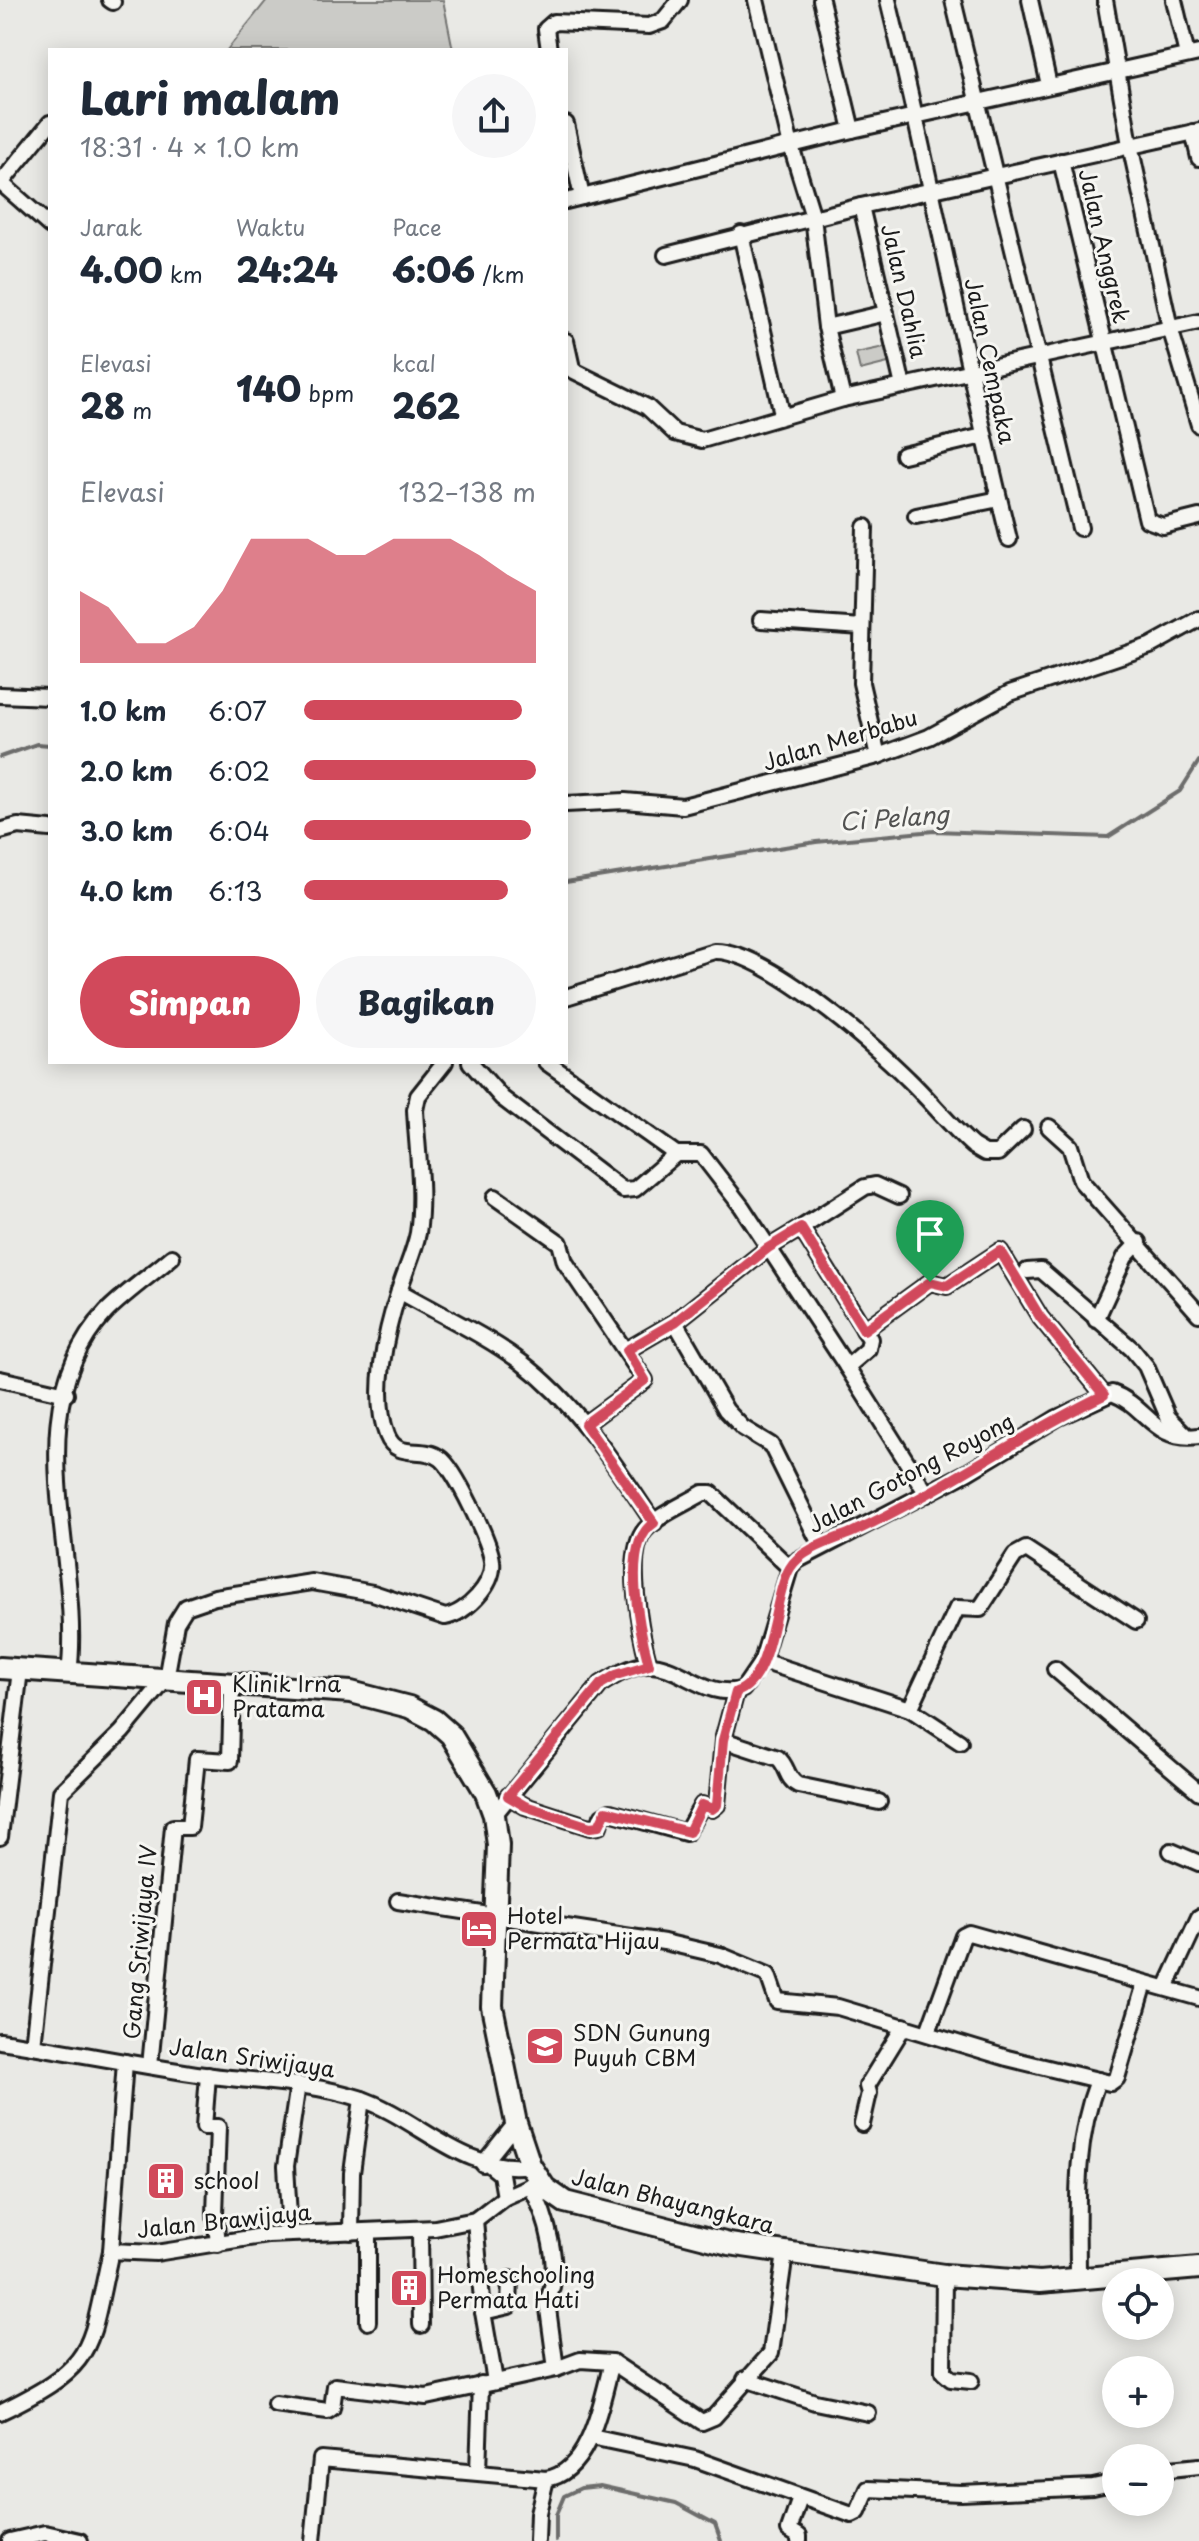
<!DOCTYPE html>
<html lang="id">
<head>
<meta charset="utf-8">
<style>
  body { margin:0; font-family:"Playpen Sans",sans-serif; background:#f6f6f7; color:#1f2937; height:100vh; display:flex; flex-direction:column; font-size:30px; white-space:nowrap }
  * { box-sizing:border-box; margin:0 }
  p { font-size:26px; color:#747a83 }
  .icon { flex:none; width:44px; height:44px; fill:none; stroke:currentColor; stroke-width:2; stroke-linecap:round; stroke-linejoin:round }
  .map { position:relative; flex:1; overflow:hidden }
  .panel { position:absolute; left:48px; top:48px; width:520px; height:1016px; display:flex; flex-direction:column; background:#fff; border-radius:0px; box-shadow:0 4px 20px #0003 }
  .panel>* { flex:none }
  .controls { position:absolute; left:1102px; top:2268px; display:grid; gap:16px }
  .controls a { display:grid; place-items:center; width:72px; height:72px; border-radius:50%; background:#fff; box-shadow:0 4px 20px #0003; font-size:40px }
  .pin { position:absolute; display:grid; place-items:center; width:68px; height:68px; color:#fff; margin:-82px -34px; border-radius:50% 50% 50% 0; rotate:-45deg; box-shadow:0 0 8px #0007 }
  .pin .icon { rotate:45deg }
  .round { display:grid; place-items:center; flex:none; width:84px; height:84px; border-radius:42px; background:#f6f6f7 }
  .head { display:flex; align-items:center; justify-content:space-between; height:136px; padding:0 32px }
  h1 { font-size:44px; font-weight:800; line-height:60px }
  .figures { display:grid; grid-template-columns:repeat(3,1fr); gap:12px; height:136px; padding:8px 32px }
  .figures div { display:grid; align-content:center }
  .figures b { font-size:34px; font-weight:800 }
  .figures small { font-size:22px; font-weight:400 }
  .figures p { font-size:22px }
  .chart { height:224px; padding:16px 32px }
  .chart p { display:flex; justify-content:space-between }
  .chart svg { width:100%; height:144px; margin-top:8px; fill:#d1495b; opacity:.7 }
  .primary-button { display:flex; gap:16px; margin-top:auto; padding:16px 32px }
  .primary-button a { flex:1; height:92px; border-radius:48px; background:#d1495b; color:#fff; font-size:32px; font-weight:800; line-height:92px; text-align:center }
  .primary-button a+a { background:#f6f6f7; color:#1f2937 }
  ul { padding:0 32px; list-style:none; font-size:26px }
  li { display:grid; grid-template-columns:128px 96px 1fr; align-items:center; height:60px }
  li i { height:20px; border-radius:10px; background:#d1495b }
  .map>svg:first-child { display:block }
  .green { fill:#cbcbc7; stroke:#747472; stroke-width:2 }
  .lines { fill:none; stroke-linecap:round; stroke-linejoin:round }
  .stream { stroke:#6d6d6c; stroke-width:4 }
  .minor-casing { stroke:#1c1c1c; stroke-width:20 }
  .highway-casing { stroke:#1c1c1c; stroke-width:26 }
  .minor { stroke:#f6f6f2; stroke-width:14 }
  .highway { stroke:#f6f6f2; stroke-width:20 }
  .route-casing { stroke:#fff; stroke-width:16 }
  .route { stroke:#d1495b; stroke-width:10 }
  .labels { text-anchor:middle; stroke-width:6; stroke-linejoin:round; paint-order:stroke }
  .street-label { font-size:22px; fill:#1c1c1c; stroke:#f6f6f2 }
  .poi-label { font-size:22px; fill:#1c1c1c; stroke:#f6f6f2; text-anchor:start }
  .water-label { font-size:24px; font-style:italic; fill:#525251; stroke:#f6f6f2 }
</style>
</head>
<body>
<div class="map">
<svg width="1199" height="2541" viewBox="0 0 1199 2541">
  <rect width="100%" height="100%" fill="#e9e9e5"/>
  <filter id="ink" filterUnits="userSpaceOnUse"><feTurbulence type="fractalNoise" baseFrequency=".0125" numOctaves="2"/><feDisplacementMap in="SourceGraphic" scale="16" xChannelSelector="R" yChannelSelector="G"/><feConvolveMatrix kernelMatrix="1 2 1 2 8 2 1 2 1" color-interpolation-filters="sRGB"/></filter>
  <g filter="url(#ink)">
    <!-- green -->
    <g class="green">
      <path d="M 267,0 L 443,0 L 453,50 L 227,50 Z"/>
      <path d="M 889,346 L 892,362 L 860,370 L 856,353 Z"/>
    </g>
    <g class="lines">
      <!-- stream -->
      <g class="stream">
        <path d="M 0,757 L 37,744 L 50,745"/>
        <path d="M 566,882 L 816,842 L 934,831 L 1108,837 L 1180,791 L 1199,761"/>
        <path d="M 556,2541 L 556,2515 L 564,2496 L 581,2488 L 600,2486 L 676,2503 L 715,2524 L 721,2541"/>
      </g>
      <!-- minor casing -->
      <g class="minor-casing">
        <g id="minor">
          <path d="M 110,0 L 113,2"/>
          <path d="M 756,0 L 791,146 L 813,217 L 826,327 L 843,399"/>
          <path d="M 821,0 L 852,130"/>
          <path d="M 888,0 C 932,179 964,360 1009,539"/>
          <path d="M 953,0 L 1080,528"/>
          <path d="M 1030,0 L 1049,85"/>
          <path d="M 1105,0 L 1130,145 L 1170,328 L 1199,425"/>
          <path d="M 1174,0 L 1187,55"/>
          <path d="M 549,50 L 546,29 L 554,22 L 649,26 L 663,21 L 680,0"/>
          <path d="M 566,124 L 582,197"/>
          <path d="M 1193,132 L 1199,158"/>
          <path d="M 1061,161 L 1147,520 L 1163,526 L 1199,517"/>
          <path d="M 0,182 L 50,226"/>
          <path d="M 1,183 L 50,123"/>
          <path d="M 566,201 L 852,130 L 1199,53"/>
          <path d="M 861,206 L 903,386"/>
          <path d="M 741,234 L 782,414"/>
          <path d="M 666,255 L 861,206 L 1199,131"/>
          <path d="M 826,327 L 886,313"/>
          <path d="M 566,341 L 572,368"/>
          <path d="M 566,367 L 647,407 L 675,433 L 702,440 L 843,399 L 1199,322"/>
          <path d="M 903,455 L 983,436"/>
          <path d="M 916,516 L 999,499"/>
          <path d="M 865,527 L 861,683 L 878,756"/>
          <path d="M 761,620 L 862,627"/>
          <path d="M 0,695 L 50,697"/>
          <path d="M 566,804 L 625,801 L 683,806 L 878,756 L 929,737 L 1010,693 L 1150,646 L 1199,619"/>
          <path d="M 0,831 L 18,826 L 50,829"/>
          <path d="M 566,997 L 714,951 C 763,949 873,1044 908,1079 C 931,1101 950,1126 973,1146 L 985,1153 L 998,1153 L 1023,1129"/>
          <path d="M 470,1062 L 502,1098 L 623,1190 L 635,1189 L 676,1154 L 701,1154 L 742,1207 L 847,1367"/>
          <path d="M 546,1062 L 676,1154"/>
          <path d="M 1049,1127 L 1070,1146 L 1081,1181 L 1199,1314"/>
          <path d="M 495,1197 L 560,1243 L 565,1262 L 645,1380 L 585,1424"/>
          <path d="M 801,1228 L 865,1187 L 875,1185 L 899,1196"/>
          <path d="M 1027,1271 L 1041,1270 L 1132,1349 L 1146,1366 L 1168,1417 L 1185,1434"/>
          <path d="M 399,1291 C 439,1314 484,1334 521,1362 C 578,1405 615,1465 654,1523"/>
          <path d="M 1096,1320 L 1125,1257 L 1139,1242"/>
          <path d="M 675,1322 L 726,1410 L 743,1428 L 771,1445 L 821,1546"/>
          <path d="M 864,1330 L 930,1282 L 947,1286 L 1000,1251 L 1040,1317 L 1104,1395"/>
          <path d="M 627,1350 L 675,1322 L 768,1248 L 801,1228 L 870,1339 L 868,1349 L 847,1367 L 927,1494"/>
          <path d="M 0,1379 L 66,1394"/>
          <path d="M 762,1661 L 910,1709 L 957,1608 L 980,1609 L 1015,1555 L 1026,1549 L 1136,1621"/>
          <path d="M 649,1665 C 641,1636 624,1554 645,1530 C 658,1515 685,1504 703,1493 L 711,1493 L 790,1568"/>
          <path d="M 1055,1669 L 1199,1792"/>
          <path d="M 69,1674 C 84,1557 13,1411 106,1312 C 126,1292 151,1275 172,1257"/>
          <path d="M 736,1692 L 723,1740 L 778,1758 C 788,1766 786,1779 798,1785 L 879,1802"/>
          <path d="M 910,1709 L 960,1742"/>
          <path d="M 508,1796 L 525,1806 L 590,1827 L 599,1826 L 602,1816 L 610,1812 L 686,1833 L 702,1805 L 712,1809 L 717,1805 L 723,1740"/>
          <path d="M 494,1815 L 601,1684 C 614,1676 632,1665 648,1665 C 680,1664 707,1701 743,1689 L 762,1661 L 790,1568 L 798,1560 L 968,1472 L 1057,1418 L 1112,1393 C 1148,1406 1152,1442 1199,1436"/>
          <path d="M 0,1837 L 20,1670"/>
          <path d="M 1171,1851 L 1199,1863"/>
          <path d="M 398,1901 L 664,1942 L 720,1955 L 768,1975 L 777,2001 L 838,2007 L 1007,2058 L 1110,2083 L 1117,2078 L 1145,1983"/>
          <path d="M 1166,1988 L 1199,1917"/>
          <path d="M 928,2032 L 963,1936 L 969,1933 L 1199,1998"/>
          <path d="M 0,2041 C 68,2051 135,2065 204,2075 C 256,2082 309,2082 359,2098 C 420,2118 463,2175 530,2165"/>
          <path d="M 33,2046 L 61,1792 L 122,1732 L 166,1679 L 176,1623 L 186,1607 L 215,1597 L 312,1582 L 373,1593 L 445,1617 C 466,1614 495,1584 492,1561 C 490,1542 455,1468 440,1458 C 422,1445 397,1461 387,1435 C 371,1395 386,1331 399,1291 C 405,1271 414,1253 418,1233 C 424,1193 417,1150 415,1110 L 418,1096 L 445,1062"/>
          <path d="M 150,2066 L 173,1827 L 190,1827 L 197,1759 L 230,1761 L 232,1683"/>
          <path d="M 208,2075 L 204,2127 L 218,2127 L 215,2214 L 218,2244"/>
          <path d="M 862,2124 L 869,2093 L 867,2086 L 904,2026"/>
          <path d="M 483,2164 L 516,2123"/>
          <path d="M 491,2166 L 501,2174 L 505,2197"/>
          <path d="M 530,2185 C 547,2215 563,2271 547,2301 L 556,2369"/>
          <path d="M 475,2220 L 483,2312 L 495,2381"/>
          <path d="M 420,2230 L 421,2325"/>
          <path d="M 368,2231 L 368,2322"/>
          <path d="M 351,2232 L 352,2173 L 362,2099"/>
          <path d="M 290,2233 L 286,2166 L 298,2084"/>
          <path d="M 111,2251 L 125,2062"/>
          <path d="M 944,2275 L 943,2372 L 951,2379 L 971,2381"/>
          <path d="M 1078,2279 C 1078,2211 1073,2145 1098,2080"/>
          <path d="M 483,2312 L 509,2306 L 510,2279"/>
          <path d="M 745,2379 L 815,2402 L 868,2413"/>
          <path d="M 275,2404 L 328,2411 L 332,2408 L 335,2386 L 426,2397 L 556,2369 L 580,2360 L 612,2362"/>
          <path d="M 0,2412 C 99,2364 88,2352 111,2251 L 156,2253 L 268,2235 L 435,2228 L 475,2220 L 505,2197 L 541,2181"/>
          <path d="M 591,2437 L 695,2459 L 852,2515 L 858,2512 L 868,2489 L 961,2493 L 1093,2487 L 1116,2482"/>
          <path d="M 1160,2470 L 1199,2466"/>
          <path d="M 478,2471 L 481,2384"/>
          <path d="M 10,2541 L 45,2533 L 80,2541"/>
          <path d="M 313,2541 L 321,2459 L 546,2479"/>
          <path d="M 537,2541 L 538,2513 L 546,2479 C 591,2472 602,2399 612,2362 L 702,2422 L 714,2417 L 771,2353 L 785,2253"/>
          <path d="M 799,2541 L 799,2536 L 789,2530 L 800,2498"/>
        </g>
      </g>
      <!-- highway casing -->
      <g class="highway-casing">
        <path id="highway" d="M 0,1668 L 351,1692 L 409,1707 L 434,1720 L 451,1735 L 486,1793 L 494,1815 L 498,1845 L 492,2006 L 516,2123 L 530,2165 L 545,2188 L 565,2202 L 729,2244 L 944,2275 L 1040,2282 L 1199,2268"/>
      </g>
      <!-- minor -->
      <use href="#minor" class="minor"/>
      <!-- highway -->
      <use href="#highway" class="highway"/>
    </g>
  </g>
  <g class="lines" filter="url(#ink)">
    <!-- route casing -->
    <g class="route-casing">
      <path id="route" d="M 801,1228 L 864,1330 L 930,1282 L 947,1286 L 1000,1251 L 1040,1317 L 1104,1395 C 1018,1436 940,1492 853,1532 C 834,1540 801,1549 790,1568 C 772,1598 774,1680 736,1692 L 723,1740 L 717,1805 L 712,1809 L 702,1805 L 689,1832 L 606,1811 L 599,1826 L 590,1827 L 525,1806 L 508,1796 L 601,1684 L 616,1675 L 649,1665 C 640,1632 620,1544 654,1523 L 585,1424 L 645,1380 L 627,1350 L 675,1322 L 768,1248 Z"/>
    </g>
    <!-- route -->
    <use href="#route" class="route"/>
  </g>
  <!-- icons -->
  <defs>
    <g id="hospital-square" transform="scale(2)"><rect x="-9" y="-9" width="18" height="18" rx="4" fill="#d1495b" stroke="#f6f6f2"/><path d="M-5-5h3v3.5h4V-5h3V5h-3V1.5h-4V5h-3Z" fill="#fff"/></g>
    <g id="hotel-square" transform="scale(2)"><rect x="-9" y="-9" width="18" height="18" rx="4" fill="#d1495b" stroke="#f6f6f2"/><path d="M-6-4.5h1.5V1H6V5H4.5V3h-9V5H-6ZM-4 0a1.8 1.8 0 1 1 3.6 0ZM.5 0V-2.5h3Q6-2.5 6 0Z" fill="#fff"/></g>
    <g id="school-square" transform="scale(2)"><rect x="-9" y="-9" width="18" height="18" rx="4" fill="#d1495b" stroke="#f6f6f2"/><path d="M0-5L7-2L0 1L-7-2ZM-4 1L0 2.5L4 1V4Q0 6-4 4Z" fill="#fff"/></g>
    <g id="building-square" transform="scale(2)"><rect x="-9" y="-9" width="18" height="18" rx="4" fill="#d1495b" stroke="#f6f6f2"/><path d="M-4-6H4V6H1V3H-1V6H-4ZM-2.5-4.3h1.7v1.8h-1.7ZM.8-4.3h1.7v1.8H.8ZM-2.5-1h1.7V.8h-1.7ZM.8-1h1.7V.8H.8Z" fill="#fff"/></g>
  </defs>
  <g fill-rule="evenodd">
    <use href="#hospital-square" x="204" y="1697"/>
    <use href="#hotel-square" x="479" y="1929"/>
    <use href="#school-square" x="545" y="2046"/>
    <use href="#building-square" x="166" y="2181"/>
    <use href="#building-square" x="409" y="2288"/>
  </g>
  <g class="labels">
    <!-- street labels -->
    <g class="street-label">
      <text transform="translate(1104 246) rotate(77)" y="8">Jalan Anggrek</text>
      <text transform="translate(904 291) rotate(77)" y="8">Jalan Dahlia</text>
      <text transform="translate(990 361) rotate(78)" y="8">Jalan Cempaka</text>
      <text transform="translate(840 740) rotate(-17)" y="8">Jalan Merbabu</text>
      <text transform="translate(911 1473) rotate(-28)" y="8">Jalan Gotong Royong</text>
      <text transform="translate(140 1942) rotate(-85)" y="8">Gang Sriwijaya IV</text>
      <text transform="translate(252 2058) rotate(8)" y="8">Jalan Sriwijaya</text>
      <text transform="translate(673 2201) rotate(14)" y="8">Jalan Bhayangkara</text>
      <text transform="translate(224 2221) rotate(-6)" y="8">Jalan Brawijaya</text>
    </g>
    <!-- poi labels -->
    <g class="poi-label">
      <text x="232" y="1692">Klinik Irna<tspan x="232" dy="25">Pratama</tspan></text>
      <text x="507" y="1924">Hotel<tspan x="507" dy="25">Permata Hijau</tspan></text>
      <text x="573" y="2041">SDN Gunung<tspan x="573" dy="25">Puyuh CBM</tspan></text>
      <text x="194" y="2189">school</text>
      <text x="437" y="2283">Homeschooling<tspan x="437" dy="25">Permata Hati</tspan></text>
    </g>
    <!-- water labels -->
    <g class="water-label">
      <text transform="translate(894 819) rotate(-4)" y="8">Ci Pelang</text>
    </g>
  </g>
</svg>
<div class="controls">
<a><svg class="icon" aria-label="locate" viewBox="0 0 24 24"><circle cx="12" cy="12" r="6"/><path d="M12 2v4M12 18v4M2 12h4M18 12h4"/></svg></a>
<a>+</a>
<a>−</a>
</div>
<div class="pin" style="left:930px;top:1282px;background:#1e9e55"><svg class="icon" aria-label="arrive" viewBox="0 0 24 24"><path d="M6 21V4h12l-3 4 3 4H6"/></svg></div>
<section class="panel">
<div class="head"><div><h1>Lari malam</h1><p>18:31 · 4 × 1.0 km</p></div><a class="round"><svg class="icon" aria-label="share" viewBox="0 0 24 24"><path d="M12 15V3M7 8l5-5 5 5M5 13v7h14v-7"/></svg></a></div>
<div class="figures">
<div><p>Jarak</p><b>4.00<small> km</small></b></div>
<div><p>Waktu</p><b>24:24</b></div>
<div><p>Pace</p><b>6:06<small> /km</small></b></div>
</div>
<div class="figures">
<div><p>Elevasi</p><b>28<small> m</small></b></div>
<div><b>140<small> bpm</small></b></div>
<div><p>kcal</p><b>262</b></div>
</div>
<div class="chart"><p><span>Elevasi</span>132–138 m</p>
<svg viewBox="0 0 160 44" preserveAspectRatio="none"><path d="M0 44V22L10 27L20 38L30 38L40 33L50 22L60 6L70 6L80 6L90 11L100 11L110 6L120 6L130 6L140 11L150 17L160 22V44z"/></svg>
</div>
<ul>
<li><b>1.0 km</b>6:07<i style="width:94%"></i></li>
<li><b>2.0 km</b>6:02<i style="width:100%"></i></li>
<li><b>3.0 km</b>6:04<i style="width:98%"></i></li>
<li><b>4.0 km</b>6:13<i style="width:88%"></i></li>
</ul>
<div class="primary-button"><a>Simpan</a><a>Bagikan</a></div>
</section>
</div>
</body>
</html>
